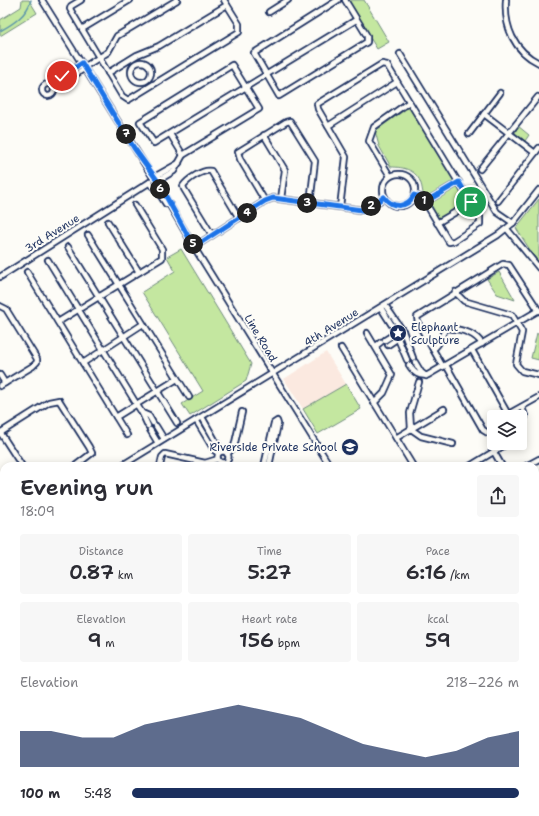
<!DOCTYPE html>
<html lang="en">
<head>
<meta charset="utf-8">
<style>
  body { margin:0; font-family:"Shantell Sans",sans-serif; background:#f7f7f7; color:#2b2b33; height:100vh; display:flex; flex-direction:column; font-size:15px; white-space:nowrap }
  * { box-sizing:border-box; margin:0 }
  p { font-size:13px; color:#7c7c81 }
  .icon { flex:none; width:22px; height:22px; fill:none; stroke:currentColor; stroke-width:2; stroke-linecap:round; stroke-linejoin:round }
  .map { position:relative; flex:1; overflow:hidden }
  .side { position:absolute; left:0px; top:462px; width:539px; height:354px; display:flex; flex-direction:column; background:#fff; border-radius:12px 12px 0 0; box-shadow:0 2px 10px #0003 }
  .side>* { flex:none }
  .fabs { position:absolute; left:487px; top:410px; display:grid; gap:8px }
  .fabs a { display:grid; place-items:center; width:40px; height:40px; border-radius:4px; background:#fff; box-shadow:0 2px 10px #0003; font-size:20px }
  .pin { position:absolute; display:grid; place-items:center; width:34px; height:34px; color:#fff; margin:-17px; border:2px solid #fff; border-radius:50%; box-shadow:0 1px 4px #0007 }
  .km { position:absolute; width:20px; height:20px; margin:-10px; border-radius:50%; background:#222; color:#fff; font-size:11px; line-height:20px; text-align:center }
  .round { display:grid; place-items:center; flex:none; width:42px; height:42px; border-radius:4px; background:#f7f7f7 }
  .summary { display:flex; align-items:center; justify-content:space-between; height:68px; padding:0 20px }
  h1 { font-size:22px; font-weight:600; line-height:30px }
  .figures { display:grid; grid-template-columns:repeat(3,1fr); gap:6px; height:68px; padding:4px 20px }
  .figures div { display:grid; align-content:center; border-radius:4px; background:#f7f7f7; text-align:center }
  .figures b { font-size:20px; font-weight:600 }
  .figures small { font-size:11px; font-weight:400 }
  .figures p { font-size:11px }
  .chart { height:112px; padding:8px 20px }
  .chart p { display:flex; justify-content:space-between }
  .chart svg { width:100%; height:72px; margin-top:4px; fill:#1b2f5e; opacity:.7 }
  ul { padding:0 20px; list-style:none; font-size:13px }
  li { display:grid; grid-template-columns:64px 48px 1fr; align-items:center; height:30px }
  li i { height:10px; border-radius:5px; background:#1b2f5e }
  .map>svg:first-child { display:block }
  .built { fill:#fbe9e0 }
  .green { fill:#c4e7a0; stroke:#708b7f }
  .lines { fill:none; stroke-linecap:round; stroke-linejoin:round }
  .stream { stroke:#5d96ab; stroke-width:1.5 }
  .street-casing { stroke:#1b2f5e; stroke-width:8 }
  .highway-casing { stroke:#1b2f5e; stroke-width:11 }
  .street { stroke:#fdfcf7; stroke-width:4.5 }
  .highway { stroke:#fdfcf7; stroke-width:8 }
  .route-casing { stroke:#fff; stroke-width:8 }
  .route { stroke:#1a73e8; stroke-width:5 }
  .labels { text-anchor:middle; stroke-width:4; stroke-linejoin:round; paint-order:stroke }
  .street-label { font-size:11px; fill:#1b2f5e; stroke:#fdfcf7 }
  .poi-label { font-size:11px; fill:#1b2f5e; stroke:#fdfcf7; text-anchor:start }
</style>
</head>
<body>
<div class="map">
<svg width="539" height="816" viewBox="0 0 539 816">
  <rect width="100%" height="100%" fill="#fdfcf7"/>
  <filter id="ink" filterUnits="userSpaceOnUse"><feTurbulence type="fractalNoise" baseFrequency=".025" numOctaves="2"/><feDisplacementMap in="SourceGraphic" scale="8" xChannelSelector="R" yChannelSelector="G"/><feConvolveMatrix kernelMatrix="1 2 1 2 8 2 1 2 1" color-interpolation-filters="sRGB"/></filter>
  <g filter="url(#ink)">
    <!-- built -->
    <path class="built" d="M 326,352 L 346,384 L 303,409 L 284,379 Z"/>
    <!-- green -->
    <g class="green">
      <path d="M 22,0 L 29,0 L 37,13 L 0,36 L 0,20 L 21,7 Z"/>
      <path d="M 347,0 L 364,0 L 389,42 L 377,49 Z"/>
      <path d="M 409,107 L 455,182 L 426,199 C 422,194 423,190 421,184 C 417,170 404,167 391,167 L 379,146 L 375,131 Z"/>
      <path d="M 518,126 L 529,135 L 525,141 L 515,133 Z"/>
      <path d="M 458,186 L 467,202 L 438,220 L 428,203 Z"/>
      <path d="M 539,199 L 539,264 L 516,228 Z"/>
      <path d="M 181,249 L 251,364 L 246,381 L 190,416 L 182,404 L 203,391 L 142,292 L 175,271 L 167,257 Z"/>
      <path d="M 499,272 L 515,300 L 497,294 L 487,279 Z"/>
      <path d="M 537,333 L 539,336 L 539,360 L 531,358 Z"/>
      <path d="M 346,384 L 361,409 L 318,434 L 303,409 Z"/>
      <path d="M 0,653 L 4,655 L 4,765 L 0,767 Z"/>
    </g>
    <g class="lines">
      <!-- stream -->
      <path class="stream" d="M 0,31 C 13,24 27,15 31,0"/>
      <!-- street casing -->
      <g class="street-casing">
        <g id="street">
          <path d="M 42,0 L 152,176 L 155,179 L 159,176"/>
          <path d="M 81,0 L 71,6 L 70,9 L 122,96 L 128,100 L 239,32 L 239,24 L 224,0"/>
          <path d="M 338,0 L 254,53 L 279,96 L 367,42 L 367,36 L 345,0"/>
          <path d="M 506,0 C 504,27 514,51 539,63"/>
          <path d="M 269,12 L 288,0"/>
          <path d="M 82,29 L 130,0"/>
          <path d="M 400,54 L 497,212 L 513,223"/>
          <circle cx="141" cy="72" r="10"/>
          <path d="M 84,67 L 108,52 L 117,36 L 177,0"/>
          <path d="M 108,73 L 137,55 L 159,46 L 227,5"/>
          <path d="M 62,76 L 82,63"/>
          <path d="M 66,81 L 85,68"/>
          <circle cx="48" cy="90" r="6"/>
          <path d="M 49,84 L 58,78"/>
          <path d="M 54,89 L 61,84"/>
          <path d="M 484,114 L 535,153"/>
          <path d="M 328,126 L 397,82"/>
          <path d="M 170,134 L 183,155"/>
          <path d="M 469,134 L 500,93"/>
          <path d="M 264,135 L 285,170 L 281,199"/>
          <path d="M 480,169 L 538,97"/>
          <circle cx="399" cy="190" r="16"/>
          <path d="M 156,176 L 179,163"/>
          <path d="M 390,176 L 369,141 L 374,127 L 409,102"/>
          <path d="M 157,181 L 174,171 L 183,155 L 259,109 L 232,65 L 140,122 L 154,143 L 356,20"/>
          <path d="M 150,182 L 151,185 L 157,190 L 166,204"/>
          <path d="M 157,183 L 194,247 L 330,466"/>
          <path d="M 414,195 L 420,197 L 425,202 L 459,182"/>
          <path d="M 265,201 L 240,159 L 238,152 L 286,122 L 290,121 L 315,161 L 310,203"/>
          <path d="M 498,201 L 539,148"/>
          <path d="M 340,207 L 346,157 L 318,109 L 317,104 L 382,64 L 387,65 L 471,203 L 480,217 L 480,224 L 454,241 L 449,242 L 425,202"/>
          <path d="M 108,222 L 139,272"/>
          <path d="M 437,223 L 471,203"/>
          <path d="M 507,229 L 539,268"/>
          <path d="M 88,235 L 189,397"/>
          <path d="M 212,235 L 184,189 L 183,186 C 188,179 203,169 211,171 L 239,218"/>
          <path d="M 68,247 L 177,423"/>
          <path d="M 194,247 L 265,201 L 273,198 L 362,210 L 366,210 L 385,197"/>
          <path d="M 48,260 L 142,413 L 148,426"/>
          <path d="M 27,272 L 127,435"/>
          <path d="M 0,277 L 150,182"/>
          <path d="M 455,292 L 464,301 L 512,315 L 522,332 L 516,364 L 522,371 L 539,375"/>
          <path d="M 385,305 L 403,331 L 413,358"/>
          <path d="M 0,306 L 6,309 L 37,359 L 37,362 L 33,366 L 0,386"/>
          <path d="M 381,308 L 393,327 L 407,360"/>
          <path d="M 58,322 L 162,258 L 162,249 L 135,205"/>
          <path d="M 367,333 L 392,375 L 384,393 L 374,403"/>
          <path d="M 385,340 L 393,335 L 393,332"/>
          <path d="M 388,345 L 400,337 L 403,331"/>
          <path d="M 376,346 L 381,342"/>
          <path d="M 341,348 L 413,466"/>
          <path d="M 433,349 C 442,344 440,334 447,328 C 460,329 475,332 482,344"/>
          <path d="M 472,350 L 509,416"/>
          <path d="M 415,362 L 421,372 L 426,376"/>
          <path d="M 83,363 L 143,324"/>
          <path d="M 409,365 C 414,373 419,377 428,375 L 539,310"/>
          <path d="M 446,365 L 483,430 L 488,433 L 494,431"/>
          <path d="M 443,367 L 418,323 L 417,317 L 503,264 L 509,265 L 539,311"/>
          <path d="M 0,375 L 5,383"/>
          <path d="M 419,382 L 410,413 L 411,429 L 421,436 L 453,444"/>
          <path d="M 142,413 L 149,416 L 153,423"/>
          <path d="M 116,417 L 177,379"/>
          <path d="M 202,417 L 219,447 L 220,452"/>
          <path d="M 509,417 L 512,412 L 539,397"/>
          <path d="M 196,420 L 214,450 L 218,453"/>
          <path d="M 156,426 L 164,439"/>
          <path d="M 150,430 L 158,443"/>
          <path d="M 0,432 L 22,466"/>
          <path d="M 0,433 L 49,402 L 59,400 L 89,447 L 92,453 L 75,466"/>
          <path d="M 520,433 L 525,416 L 522,407"/>
          <path d="M 396,438 L 444,409"/>
          <circle cx="223" cy="457" r="5.5"/>
          <path d="M 494,452 L 502,466"/>
          <path d="M 227,454 L 234,447 L 242,412"/>
          <path d="M 121,466 L 498,235 L 513,223 L 539,190"/>
          <path d="M 160,466 L 162,457 L 165,454 L 205,463 L 218,459"/>
          <path d="M 264,466 L 274,423 L 277,421 L 278,424 L 269,466"/>
          <path d="M 470,466 L 508,443"/>
          <path d="M 526,466 L 539,459"/>
          <path d="M 535,505 L 539,502"/>
          <path d="M 0,513 L 4,510"/>
          <path d="M 535,533 L 539,530"/>
          <path d="M 0,541 L 4,538"/>
          <path d="M 535,574 L 539,572"/>
          <path d="M 0,587 L 4,592"/>
          <path d="M 535,614 L 539,612"/>
          <path d="M 535,649 L 539,647"/>
          <path d="M 535,664 L 539,664"/>
          <path d="M 391,812 L 398,816"/>
        </g>
      </g>
      <!-- highway casing -->
      <g class="highway-casing">
        <g id="highway">
          <path d="M 0,625 L 4,627"/>
          <path d="M 0,632 L 4,634"/>
          <path d="M 315,812 L 322,816"/>
        </g>
      </g>
      <!-- street -->
      <use href="#street" class="street"/>
      <!-- highway -->
      <use href="#highway" class="highway"/>
    </g>
  </g>
  <g class="lines" filter="url(#ink)">
    <!-- route casing -->
    <g class="route-casing">
      <path id="route" d="M 62,76 L 82,63 L 134,148 L 157,180 L 194,247 L 265,201 L 273,198 L 362,210 L 366,210 L 384,197 C 393,209 407,208 414,195 L 420,197 L 425,202 L 459,182 L 471,202"/>
    </g>
    <!-- route -->
    <use href="#route" class="route"/>
  </g>
  <!-- icons -->
  <defs>
    <g id="sight-disc" transform="scale(0.9)"><circle r="9.5" fill="#1b2f5e" stroke="#fdfcf7"/><path d="M0-6L1.8-2.2L6-1.7L2.9 1.2L3.7 5.4L0 3.3L-3.7 5.4L-2.9 1.2L-6-1.7L-1.8-2.2Z" fill="#fff"/></g>
    <g id="school-disc" transform="scale(0.9)"><circle r="9.5" fill="#1b2f5e" stroke="#fdfcf7"/><path d="M0-5L7-2L0 1L-7-2ZM-4 1L0 2.5L4 1V4Q0 6-4 4Z" fill="#fff"/></g>
  </defs>
  <g fill-rule="evenodd">
    <use href="#sight-disc" x="398" y="333"/>
    <use href="#school-disc" x="350" y="447"/>
  </g>
  <g class="labels">
    <!-- street labels -->
    <g class="street-label">
      <text transform="translate(52 233) rotate(-32)" y="4">3rd Avenue</text>
      <text transform="translate(331 327) rotate(-32)" y="4">4th Avenue</text>
      <text transform="translate(261 338) rotate(59)" y="4">Line Road</text>
    </g>
    <!-- poi labels -->
    <g class="poi-label">
      <text x="411" y="331">Elephant<tspan x="411" dy="13">Sculpture</tspan></text>
      <text x="337" y="451" text-anchor="end">Riverside Private School</text>
    </g>
  </g>
</svg>
<div class="fabs">
<a><svg class="icon" aria-label="layers" viewBox="0 0 24 24"><path d="M12 4l9 5-9 5-9-5zM3 14l9 5 9-5"/></svg></a>
</div>
<div class="pin" style="left:471px;top:202px;background:#1e9e55"><svg class="icon" aria-label="arrive" viewBox="0 0 24 24"><path d="M6 21V4h12l-3 4 3 4H6"/></svg></div>
<div class="pin" style="left:62px;top:76px;background:#d93025"><svg class="icon" aria-label="check" viewBox="0 0 24 24"><path d="M5 12l5 5 9-10"/></svg></div>
<b class="km" style="left:424px;top:201px">1</b>
<b class="km" style="left:371px;top:206px">2</b>
<b class="km" style="left:307px;top:203px">3</b>
<b class="km" style="left:247px;top:213px">4</b>
<b class="km" style="left:193px;top:244px">5</b>
<b class="km" style="left:160px;top:189px">6</b>
<b class="km" style="left:126px;top:134px">7</b>
<section class="side">
<div class="summary"><div><h1>Evening run</h1><p>18:09</p></div><a class="round"><svg class="icon" aria-label="share" viewBox="0 0 24 24"><path d="M12 15V3M7 8l5-5 5 5M5 13v7h14v-7"/></svg></a></div>
<div class="figures">
<div><p>Distance</p><b>0.87<small> km</small></b></div>
<div><p>Time</p><b>5:27</b></div>
<div><p>Pace</p><b>6:16<small> /km</small></b></div>
</div>
<div class="figures">
<div><p>Elevation</p><b>9<small> m</small></b></div>
<div><p>Heart rate</p><b>156<small> bpm</small></b></div>
<div><p>kcal</p><b>59</b></div>
</div>
<div class="chart"><p><span>Elevation</span>218–226 m</p>
<svg viewBox="0 0 160 44" preserveAspectRatio="none"><path d="M0 44V22L10 22L20 26L30 26L40 18L50 14L60 10L70 6L80 10L90 14L100 22L110 30L120 34L130 38L140 34L150 26L160 22V44z"/></svg>
</div>
<ul>
<li><b>100 m</b>5:48<i style="width:100%"></i></li>
</ul>
</section>
</div>
</body>
</html>
